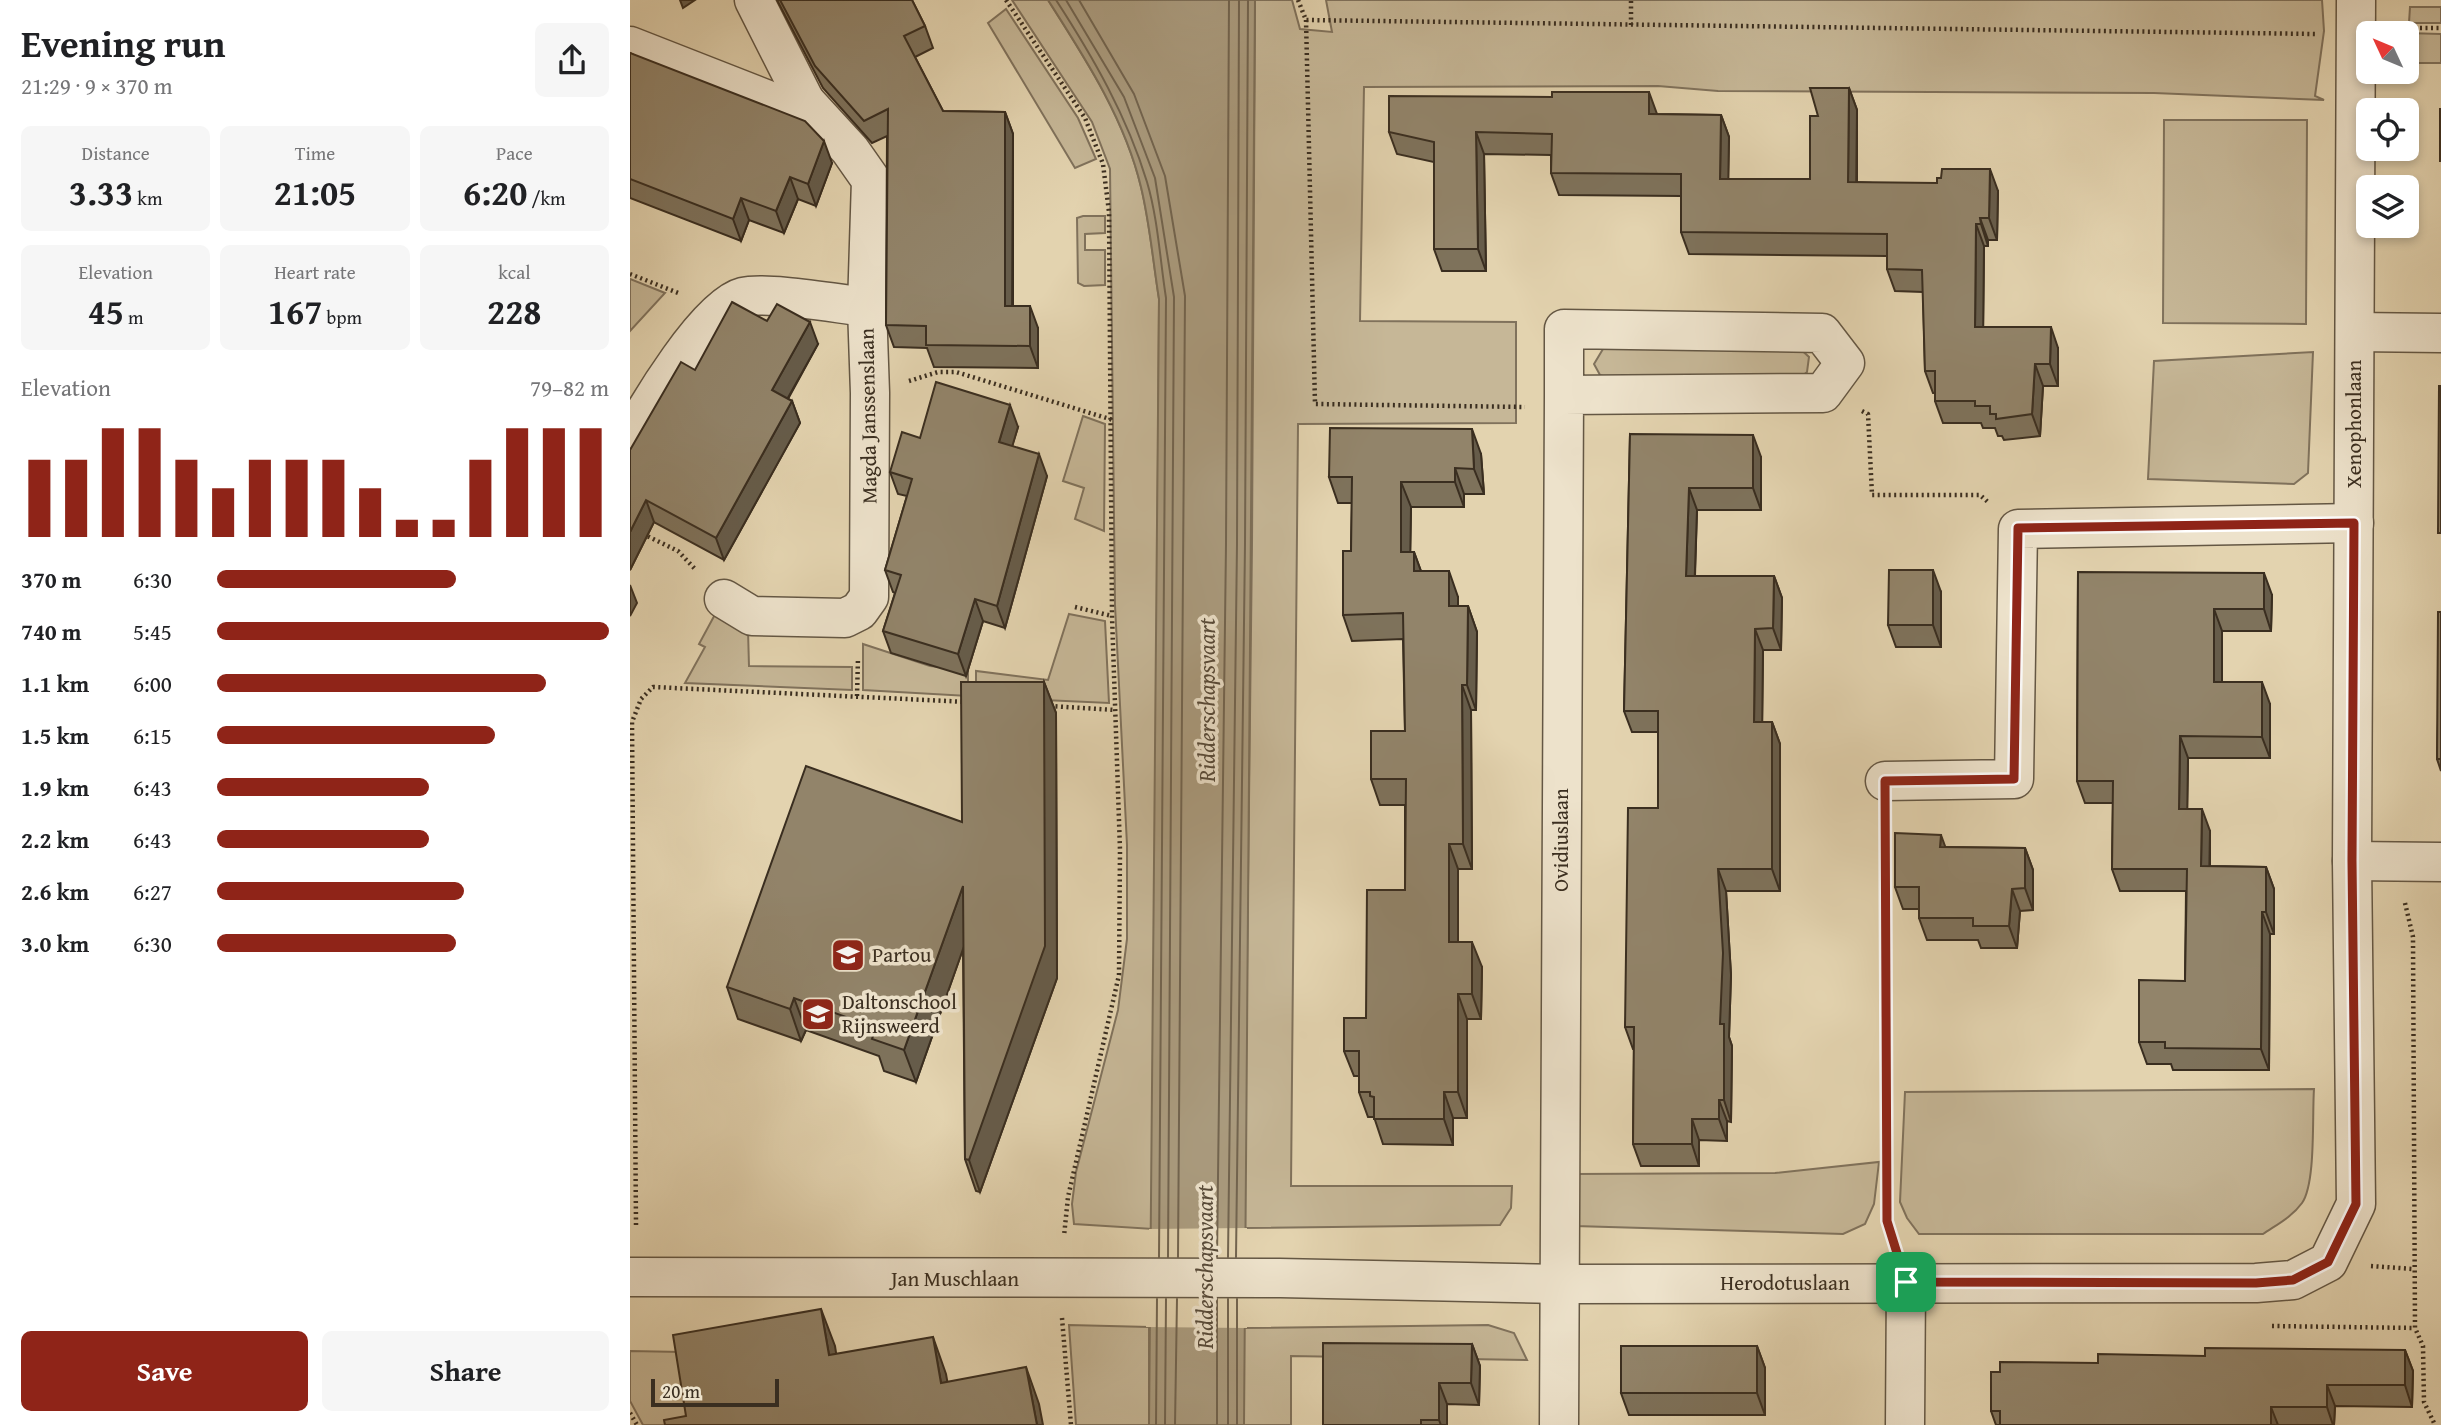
<!DOCTYPE html>
<html lang="en">
<head>
<meta charset="utf-8">
<style>
  body { margin:0; font-family:"Gentium Book Plus",serif; background:#f6f6f6; color:#202124; height:100vh; display:flex; flex-direction:column; font-size:26px; white-space:nowrap }
  * { box-sizing:border-box; margin:0 }
  p { font-size:23px; color:#757577 }
  .icon { flex:none; width:38px; height:38px; fill:none; stroke:currentColor; stroke-width:2; stroke-linecap:round; stroke-linejoin:round }
  .map { position:relative; flex:1; overflow:hidden }
  .details { display:flex; flex-direction:column; background:#fff; width:630px }
  .details>* { flex:none }
  .needle { width:46px; rotate:314deg }
  .buttons { position:absolute; left:1726px; top:21px; display:grid; gap:14px }
  .buttons a { display:grid; place-items:center; width:63px; height:63px; border-radius:10px; background:#fff; box-shadow:0 4px 10px #0003; font-size:35px }
  .scale { position:absolute; left:21px; bottom:18px; width:128px; box-sizing:border-box; padding-left:7px; border:4px solid #3a2e20; border-top:0; font-size:19px; line-height:24px; white-space:nowrap; color:#3a2e20; -webkit-text-stroke:5px #ede2cb; paint-order:stroke }
  .pin { position:absolute; display:grid; place-items:center; width:60px; height:60px; color:#fff; margin:-30px; border-radius:14px; box-shadow:0 4px 10px #0006 }
  .round { display:grid; place-items:center; flex:none; width:74px; height:74px; border-radius:10px; background:#f6f6f6 }
  .head { display:flex; align-items:center; justify-content:space-between; height:119px; padding:0 21px }
  h1 { font-size:38px; font-weight:600; line-height:52px }
  .figures { display:grid; grid-template-columns:repeat(3,1fr); gap:10px; height:119px; padding:7px 21px }
  .figures div { display:grid; align-content:center; border-radius:10px; background:#f6f6f6; text-align:center }
  .figures b { font-size:35px; font-weight:600 }
  .figures small { font-size:19px; font-weight:400 }
  .figures p { font-size:19px }
  .chart { height:196px; padding:14px 21px }
  .chart p { display:flex; justify-content:space-between }
  .chart svg { width:100%; height:126px; margin-top:7px; stroke:#8f2418; stroke-width:6 }
  .cta { display:flex; gap:14px; margin-top:auto; padding:14px 21px }
  .cta a { flex:1; height:80px; border-radius:10px; background:#8f2418; color:#fff; font-size:28px; font-weight:600; line-height:80px; text-align:center }
  .cta a+a { background:#f6f6f6; color:#202124 }
  ul { padding:0 21px; list-style:none; font-size:23px }
  li { display:grid; grid-template-columns:112px 84px 1fr; align-items:center; height:52px }
  li i { height:18px; border-radius:9px; background:#8f2418 }
  main { display:flex; flex:1; min-height:0 }
  .map>svg:first-child { display:block }
  .green { fill:#c6b797; stroke:#80725c; stroke-width:2 }
  .water { fill:#aa9b7e; stroke:#7d6f58; stroke-width:2 }
  .pier { fill:#e3d3af }
  .lines { fill:none; stroke-linecap:round; stroke-linejoin:round }
  .shore { stroke:#72644f; stroke-width:2 }
  .minor-casing { stroke:#645744; stroke-width:41 }
  .path { stroke:#3a2e20; stroke-width:4.5; stroke-dasharray:2 3.5; stroke-linecap:butt }
  .minor { stroke:#ede2cb; stroke-width:38 }
  .wall { fill:#7e725b; stroke:#3a2e20; stroke-width:2 }
  .shaded-wall { fill:#665c4a; stroke:#3a2e20; stroke-width:2 }
  .building { fill:#92846a; stroke:#3a2e20; stroke-width:2 }
  .route-casing { stroke:#fff; stroke-width:14 }
  .route { stroke:#8f2418; stroke-width:9 }
  .labels { text-anchor:middle; stroke-width:7; stroke-linejoin:round; paint-order:stroke }
  .street-label { font-size:21px; fill:#3a2e20; stroke:#ede2cb }
  .poi-label { font-size:21px; fill:#3a2e20; stroke:#ede2cb; text-anchor:start }
  .water-label { font-size:23px; font-style:italic; fill:#564938; stroke:#ede2cb }
</style>
</head>
<body>
<main>
<section class="details">
<div class="head"><div><h1>Evening run</h1><p>21:29 · 9 × 370 m</p></div><a class="round"><svg class="icon" aria-label="share" viewBox="0 0 24 24"><path d="M12 15V3M7 8l5-5 5 5M5 13v7h14v-7"/></svg></a></div>
<div class="figures">
<div><p>Distance</p><b>3.33<small> km</small></b></div>
<div><p>Time</p><b>21:05</b></div>
<div><p>Pace</p><b>6:20<small> /km</small></b></div>
</div>
<div class="figures">
<div><p>Elevation</p><b>45<small> m</small></b></div>
<div><p>Heart rate</p><b>167<small> bpm</small></b></div>
<div><p>kcal</p><b>228</b></div>
</div>
<div class="chart"><p><span>Elevation</span>79–82 m</p>
<svg viewBox="0 0 160 44" preserveAspectRatio="none"><path d="M5 44V17M15 44V17M25 44V6M35 44V6M45 44V17M55 44V27M65 44V17M75 44V17M85 44V17M95 44V27M105 44V38M115 44V38M125 44V17M135 44V6M145 44V6M155 44V6"/></svg>
</div>
<ul>
<li><b>370 m</b>6:30<i style="width:61%"></i></li>
<li><b>740 m</b>5:45<i style="width:100%"></i></li>
<li><b>1.1 km</b>6:00<i style="width:84%"></i></li>
<li><b>1.5 km</b>6:15<i style="width:71%"></i></li>
<li><b>1.9 km</b>6:43<i style="width:54%"></i></li>
<li><b>2.2 km</b>6:43<i style="width:54%"></i></li>
<li><b>2.6 km</b>6:27<i style="width:63%"></i></li>
<li><b>3.0 km</b>6:30<i style="width:61%"></i></li>
</ul>
<div class="cta"><a>Save</a><a>Share</a></div>
</section>
<div class="map">
<svg width="1811" height="1425" viewBox="0 0 1811 1425">
  <rect width="100%" height="100%" fill="#e3d3af"/>
  <filter id="stains"><feTurbulence type="fractalNoise" baseFrequency=".00286" numOctaves="4"/><feColorMatrix values="0 0 0 0 .2 0 0 0 0 .09 0 0 0 0 .02 0 0 0 .5 -.17"/></filter>
  <radialGradient id="worn" r=".72"><stop offset=".6" stop-color="#630" stop-opacity="0"/><stop offset="1" stop-color="#630" stop-opacity=".3"/></radialGradient>
  <!-- green -->
  <g class="green">
    <path d="M 382,0 L 418,0 C 455,58 495,119 511,187 C 520,224 523,262 529,299 L 523,1229 L 444,1224 L 442,1204 L 446,1172 L 488,1010 L 497,939 L 497,845 L 485,605 L 480,169 L 462,122 Z"/>
    <path d="M 625,0 L 662,0 L 670,29 L 702,32 L 696,0 L 1692,0 L 1694,31 L 1685,96 L 1694,100 L 1524,93 L 1088,91 L 1028,86 L 734,87 L 730,321 L 886,322 L 886,423 L 668,424 L 661,1186 L 882,1186 L 881,1208 L 870,1225 L 614,1228 L 622,544 Z"/>
    <path d="M 1780,7 L 1811,7 L 1811,23 L 1779,23 Z"/>
    <path d="M 376,9 L 448,118 L 466,159 L 445,168 L 358,23 Z"/>
    <path d="M 1776,33 L 1811,34 L 1811,63 L 1776,63 Z"/>
    <path d="M 1534,120 L 1677,120 L 1676,324 L 1533,323 Z"/>
    <path d="M 453,216 L 475,216 L 475,233 L 455,234 L 455,250 L 475,250 L 475,285 L 454,286 L 448,283 L 447,218 Z"/>
    <path d="M 0,279 L 35,293 L 0,331 Z"/>
    <path d="M 1166,345 L 1179,357 L 1177,372 L 1171,377 L 981,379 L 970,375 L 964,364 L 973,349 Z"/>
    <path d="M 1683,352 L 1678,473 L 1664,484 L 1518,479 L 1524,361 Z"/>
    <path d="M 453,416 L 475,424 L 474,531 L 445,519 L 454,488 L 433,481 Z"/>
    <path d="M 89,607 L 118,630 L 119,666 L 222,667 L 222,690 L 55,683 L 75,647 L 69,644 Z"/>
    <path d="M 439,614 L 475,621 L 479,703 L 346,697 L 346,671 L 418,680 Z"/>
    <path d="M 233,644 L 300,666 L 338,670 L 338,696 L 233,690 Z"/>
    <path d="M 1684,1089 C 1682,1116 1686,1183 1672,1203 C 1662,1217 1646,1225 1633,1234 L 1289,1234 L 1277,1218 L 1270,1202 L 1275,1092 Z"/>
    <path d="M 1249,1162 L 1244,1204 L 1235,1224 L 1213,1234 L 945,1226 L 945,1174 L 1145,1173 Z"/>
    <path d="M 439,1325 L 519,1327 L 519,1425 L 446,1425 Z"/>
    <path d="M 858,1325 L 884,1333 L 897,1360 L 661,1356 L 661,1425 L 614,1425 L 614,1328 Z"/>
    <path d="M 0,1351 L 52,1352 L 65,1425 L 13,1425 L 0,1401 Z"/>
  </g>
  <!-- water -->
  <path class="water" d="M 418,0 L 625,0 L 614,1425 L 519,1425 L 529,299 C 523,262 520,224 511,187 C 495,119 455,58 418,0 Z"/>
  <!-- pier -->
  <path class="pier" d="M 617,1228 L 617,1328 L 516,1327 L 519,1229 Z"/>
  <g class="lines">
    <!-- shore -->
    <g class="shore">
      <path d="M 426,0 C 463,57 497,116 517,182 C 528,219 530,260 536,298 L 529,1257"/>
      <path d="M 436,0 L 494,97 L 525,178 L 544,297 L 538,1257"/>
      <path d="M 449,0 L 504,94 L 535,176 L 555,296 L 548,1257"/>
      <path d="M 587,1257 L 596,544 L 599,0"/>
      <path d="M 598,1257 L 607,544 L 609,0"/>
      <path d="M 606,1257 L 615,544 L 618,0"/>
      <path d="M 587,1299 L 587,1425"/>
      <path d="M 598,1299 L 598,1425"/>
      <path d="M 607,1299 L 607,1425"/>
      <path d="M 526,1425 L 527,1299"/>
      <path d="M 535,1425 L 536,1299"/>
      <path d="M 545,1425 L 547,1299"/>
    </g>
    <!-- minor casing -->
    <g class="minor-casing">
      <g id="minor">
        <path d="M 124,0 L 175,101"/>
        <path d="M 0,46 L 148,104 L 175,101 L 220,150 L 241,180 L 237,307 L 240,393 L 239,597 L 229,611 L 215,618 L 122,616 L 94,599"/>
        <path d="M 1725,332 L 1811,333"/>
        <path d="M 0,439 C 17,407 77,306 113,297 C 136,291 209,304 237,307"/>
        <path d="M 1255,781 L 1384,779 L 1388,529 L 1724,523"/>
        <path d="M 1722,861 L 1811,862"/>
        <path d="M 0,1277 L 650,1278 L 929,1284 L 1626,1283 L 1663,1280 L 1698,1262 L 1726,1204 L 1722,861 L 1726,0"/>
        <path d="M 929,1425 L 934,395 L 1193,393 L 1215,363 L 1192,333 L 934,329 L 934,395"/>
        <path d="M 1275,1425 L 1276,1282"/>
      </g>
    </g>
    <!-- path -->
    <g class="path">
      <path d="M 376,0 L 455,118 L 473,164 L 479,212 L 482,616 L 490,850 L 489,975 L 438,1197 L 434,1236"/>
      <path d="M 668,0 L 676,20 L 1686,34"/>
      <path d="M 676,20 L 685,404 L 895,407"/>
      <path d="M 1001,25 L 1001,0"/>
      <path d="M 1768,28 L 1811,28"/>
      <path d="M 0,274 L 51,294"/>
      <path d="M 279,381 L 308,372 L 326,372 L 483,420"/>
      <path d="M 1232,411 L 1238,414 L 1242,495 L 1350,495 L 1359,503"/>
      <path d="M 13,534 L 48,551 L 66,570"/>
      <path d="M 445,607 L 482,616"/>
      <path d="M 227,696 L 228,658"/>
      <path d="M 420,706 L 485,710"/>
      <path d="M 1256,820 L 1257,1221 L 1264,1241"/>
      <path d="M 1775,903 L 1783,937 L 1785,1328 L 1793,1346 L 1794,1402 L 1805,1425"/>
      <path d="M 6,1225 L 2,722 L 11,699 L 23,687 L 338,702"/>
      <path d="M 1741,1266 L 1783,1269"/>
      <path d="M 432,1318 L 441,1425"/>
      <path d="M 1642,1326 L 1785,1328"/>
      <path d="M 0,1413 L 7,1425"/>
    </g>
    <!-- minor -->
    <use href="#minor" class="minor"/>
  </g>
  <!-- wall -->
  <g class="wall">
    <path d="M 147,0 L 282,0 L 295,26 L 303,48 L 285,57 L 313,111 L 375,112 L 383,134 L 383,306 L 408,328 L 408,368 L 304,367 L 297,348 L 264,347 L 256,325 L 257,136 L 242,143 L 193,88 Z"/>
    <path d="M 0,53 L 202,163 L 186,206 L 168,199 L 154,233 L 119,220 L 111,241 L 0,198 Z"/>
    <path d="M 1219,88 L 1227,110 L 1227,182 L 1368,191 L 1367,240 L 1358,240 L 1358,246 L 1354,246 L 1353,327 L 1428,348 L 1428,386 L 1413,386 L 1410,436 L 1374,440 L 1372,436 L 1368,436 L 1365,428 L 1353,428 L 1351,423 L 1313,423 L 1305,401 L 1305,393 L 1303,393 L 1295,371 L 1293,292 L 1265,291 L 1257,269 L 1257,256 L 1059,254 L 1051,232 L 1051,196 L 929,195 L 921,173 L 921,155 L 854,154 L 856,271 L 812,271 L 804,249 L 804,162 L 767,154 L 759,132 L 922,97 L 1027,114 L 1091,115 L 1099,137 L 1098,179 L 1180,179 L 1188,116 Z"/>
    <path d="M 137,321 L 188,344 L 158,399 L 162,401 L 170,423 L 94,560 L 24,522 L 0,570 L 0,450 L 65,370 Z"/>
    <path d="M 388,427 L 382,446 L 417,476 L 375,628 L 353,621 L 336,676 L 261,653 L 253,631 L 265,593 L 263,592 L 255,570 L 277,496 L 268,494 L 260,472 L 290,438 Z"/>
    <path d="M 1000,434 L 1131,457 L 1131,510 L 1067,510 L 1065,576 L 1144,576 L 1152,598 L 1151,650 L 1133,650 L 1132,722 L 1142,722 L 1150,744 L 1150,891 L 1096,891 L 1101,975 L 1099,1037 L 1102,1046 L 1101,1122 L 1097,1121 L 1097,1141 L 1069,1140 L 1069,1166 L 1011,1166 L 1003,1144 L 1004,1049 L 1003,1049 L 995,1027 L 1028,808 L 1028,732 L 1002,732 L 994,711 Z"/>
    <path d="M 851,454 L 854,494 L 834,494 L 834,507 L 781,507 L 780,552 L 784,552 L 791,571 L 828,597 L 828,606 L 838,606 L 847,632 L 846,710 L 841,710 L 842,869 L 828,869 L 828,942 L 852,967 L 851,1019 L 837,1019 L 837,1118 L 823,1118 L 823,1145 L 753,1144 L 744,1117 L 738,1117 L 729,1092 L 729,1076 L 724,1076 L 714,1051 L 736,1018 L 775,890 L 775,805 L 750,805 L 741,779 L 775,731 L 773,639 L 722,641 L 713,615 L 721,551 L 722,503 L 708,503 L 699,477 Z"/>
    <path d="M 1448,572 L 1642,595 L 1641,631 L 1592,631 L 1592,682 L 1640,704 L 1640,758 L 1558,758 L 1557,809 L 1580,831 L 1580,866 L 1636,867 L 1644,889 L 1644,934 L 1640,934 L 1639,1070 L 1543,1070 L 1541,1064 L 1517,1064 L 1509,1042 L 1555,981 L 1556,891 L 1490,891 L 1482,869 L 1483,803 L 1455,803 L 1447,781 Z"/>
    <path d="M 1311,592 L 1311,647 L 1266,647 L 1258,625 Z"/>
    <path d="M 1811,612 L 1811,771 L 1807,759 Z"/>
    <path d="M 414,682 L 426,713 L 427,978 L 350,1192 L 346,1191 L 335,1159 L 333,949 L 286,1082 L 254,1071 L 249,1056 L 176,1030 L 171,1041 L 108,1019 L 97,987 L 332,822 Z"/>
    <path d="M 1315,847 L 1395,848 L 1403,870 L 1403,910 L 1390,911 L 1387,948 L 1351,948 L 1348,940 L 1297,940 L 1289,918 L 1289,909 L 1273,909 L 1265,887 Z"/>
    <path d="M 842,1344 L 850,1366 L 849,1405 L 817,1404 L 817,1425 L 693,1425 Z"/>
    <path d="M 1127,1346 L 1135,1368 L 1135,1415 L 999,1415 L 991,1393 Z"/>
    <path d="M 1775,1350 L 1783,1371 L 1782,1407 L 1705,1406 L 1704,1425 L 1366,1425 L 1361,1411 L 1370,1372 L 1468,1363 L 1575,1356 Z"/>
  </g>
  <!-- shaded-wall -->
  <g class="shaded-wall">
    <path d="M 50,0 L 65,0 L 53,8 Z"/>
    <path d="M 1219,88 L 1227,110 L 1226,204 L 1218,182 Z"/>
    <path d="M 1019,92 L 1027,114 L 1019,114 Z"/>
    <path d="M 375,112 L 383,134 L 382,328 L 375,306 Z"/>
    <path d="M 1091,115 L 1099,137 L 1098,201 L 1090,179 Z"/>
    <path d="M 846,132 L 854,154 L 856,271 L 848,249 Z"/>
    <path d="M 194,141 L 202,163 L 186,206 L 178,184 Z"/>
    <path d="M 1360,169 L 1368,191 L 1367,240 L 1359,218 Z"/>
    <path d="M 160,177 L 168,199 L 154,233 L 146,211 Z"/>
    <path d="M 111,198 L 119,220 L 111,241 L 103,219 Z"/>
    <path d="M 1350,218 L 1358,240 L 1358,246 L 1351,224 Z"/>
    <path d="M 1346,224 L 1354,246 L 1353,348 L 1345,327 Z"/>
    <path d="M 400,306 L 408,328 L 408,368 L 400,346 Z"/>
    <path d="M 180,322 L 188,344 L 150,412 L 142,390 Z"/>
    <path d="M 1421,327 L 1428,348 L 1428,386 L 1420,364 Z"/>
    <path d="M 1405,364 L 1413,386 L 1410,436 L 1402,414 Z"/>
    <path d="M 162,401 L 170,423 L 94,560 L 86,538 Z"/>
    <path d="M 380,405 L 388,427 L 377,464 L 369,442 Z"/>
    <path d="M 842,429 L 851,454 L 854,494 L 844,469 Z"/>
    <path d="M 1123,435 L 1131,457 L 1131,510 L 1123,488 Z"/>
    <path d="M 409,454 L 417,476 L 375,628 L 367,606 Z"/>
    <path d="M 825,468 L 834,494 L 834,507 L 825,482 Z"/>
    <path d="M 771,482 L 781,507 L 780,577 L 771,552 Z"/>
    <path d="M 1059,488 L 1067,510 L 1064,598 L 1056,576 Z"/>
    <path d="M 16,500 L 24,522 L 0,570 L 0,532 Z"/>
    <path d="M 784,552 L 793,577 L 784,571 Z"/>
    <path d="M 1303,570 L 1311,592 L 1311,647 L 1303,625 Z"/>
    <path d="M 819,571 L 828,597 L 828,632 L 819,606 Z"/>
    <path d="M 1634,573 L 1642,595 L 1641,631 L 1634,609 Z"/>
    <path d="M 1144,576 L 1152,598 L 1151,650 L 1143,628 Z"/>
    <path d="M 0,585 L 7,603 L 0,616 Z"/>
    <path d="M 345,599 L 353,621 L 336,676 L 328,654 Z"/>
    <path d="M 838,606 L 847,632 L 846,710 L 837,685 Z"/>
    <path d="M 1584,609 L 1592,631 L 1592,704 L 1584,682 Z"/>
    <path d="M 1125,629 L 1133,650 L 1132,744 L 1124,722 Z"/>
    <path d="M 414,682 L 426,713 L 427,978 L 350,1192 L 339,1160 Z"/>
    <path d="M 1632,682 L 1640,704 L 1640,758 L 1632,737 Z"/>
    <path d="M 832,685 L 841,710 L 842,869 L 833,844 Z"/>
    <path d="M 1142,722 L 1150,744 L 1150,891 L 1142,869 Z"/>
    <path d="M 1550,736 L 1558,758 L 1557,831 L 1549,809 Z"/>
    <path d="M 1572,809 L 1580,831 L 1579,888 L 1571,866 Z"/>
    <path d="M 1311,835 L 1319,857 L 1310,847 Z"/>
    <path d="M 819,844 L 828,869 L 828,967 L 819,942 Z"/>
    <path d="M 1395,848 L 1403,870 L 1403,910 L 1395,888 Z"/>
    <path d="M 1636,867 L 1644,889 L 1644,934 L 1636,912 Z"/>
    <path d="M 1088,869 L 1096,891 L 1101,975 L 1099,1037 L 1102,1046 L 1101,1122 L 1094,1100 L 1090,1024 Z"/>
    <path d="M 333,886 L 344,918 L 286,1082 L 274,1050 Z"/>
    <path d="M 1382,889 L 1390,911 L 1387,948 L 1379,926 Z"/>
    <path d="M 1632,912 L 1640,934 L 1639,1070 L 1631,1049 Z"/>
    <path d="M 842,942 L 852,967 L 851,1019 L 842,994 Z"/>
    <path d="M 828,994 L 837,1019 L 837,1118 L 828,1092 Z"/>
    <path d="M 164,998 L 176,1030 L 171,1041 L 160,1009 Z"/>
    <path d="M 814,1092 L 823,1118 L 823,1145 L 814,1119 Z"/>
    <path d="M 1089,1100 L 1097,1121 L 1097,1141 L 1089,1119 Z"/>
    <path d="M 1062,1119 L 1069,1140 L 1069,1166 L 1062,1144 Z"/>
    <path d="M 191,1309 L 205,1346 L 212,1392 L 199,1355 Z"/>
    <path d="M 303,1337 L 316,1374 L 324,1420 L 311,1383 Z"/>
    <path d="M 842,1344 L 850,1366 L 849,1405 L 841,1383 Z"/>
    <path d="M 1127,1346 L 1135,1368 L 1135,1415 L 1127,1393 Z"/>
    <path d="M 1775,1350 L 1783,1371 L 1782,1407 L 1775,1385 Z"/>
    <path d="M 396,1367 L 409,1404 L 413,1425 L 407,1425 Z"/>
    <path d="M 809,1383 L 817,1404 L 817,1425 L 811,1425 L 809,1420 Z"/>
    <path d="M 1697,1385 L 1705,1406 L 1704,1425 L 1703,1425 L 1697,1407 Z"/>
    <path d="M 1641,1407 L 1648,1425 L 1641,1425 Z"/>
  </g>
  <!-- building -->
  <g class="building">
    <path d="M 150,0 L 282,0 L 295,26 L 274,36 L 313,111 L 375,112 L 375,306 L 400,306 L 400,346 L 296,345 L 296,326 L 256,325 L 258,109 L 234,121 L 185,66 Z"/>
    <path d="M 0,53 L 175,121 L 194,141 L 178,184 L 160,177 L 146,211 L 111,198 L 103,219 L 0,179 Z"/>
    <path d="M 1180,88 L 1219,88 L 1218,182 L 1307,183 L 1307,178 L 1311,178 L 1312,169 L 1360,169 L 1359,218 L 1350,218 L 1351,224 L 1346,224 L 1345,327 L 1421,327 L 1420,364 L 1405,364 L 1402,414 L 1366,419 L 1366,414 L 1360,414 L 1360,406 L 1345,406 L 1345,401 L 1305,401 L 1305,371 L 1295,371 L 1292,270 L 1257,269 L 1257,234 L 1051,232 L 1051,174 L 921,173 L 922,134 L 846,132 L 848,249 L 804,249 L 804,142 L 759,132 L 759,96 L 922,97 L 922,92 L 1019,92 L 1019,114 L 1091,115 L 1090,179 L 1180,179 L 1180,116 L 1188,116 Z"/>
    <rect x="1810" y="109" width="1" height="52"/>
    <path d="M 102,302 L 137,321 L 147,304 L 180,322 L 142,390 L 162,401 L 86,538 L 16,500 L 0,532 L 0,450 L 51,362 L 65,370 Z"/>
    <path d="M 306,382 L 380,405 L 369,442 L 409,454 L 367,606 L 345,599 L 328,654 L 253,631 L 271,575 L 255,570 L 282,479 L 260,472 L 272,432 L 290,438 Z"/>
    <path d="M 1809,386 L 1811,386 L 1811,533 L 1808,533 Z"/>
    <path d="M 700,428 L 842,429 L 844,469 L 825,468 L 825,482 L 771,482 L 771,552 L 784,552 L 784,571 L 819,571 L 819,606 L 838,606 L 837,685 L 832,685 L 833,844 L 819,844 L 819,942 L 842,942 L 842,994 L 828,994 L 828,1092 L 814,1092 L 814,1119 L 744,1119 L 744,1097 L 740,1096 L 740,1092 L 729,1092 L 729,1051 L 714,1051 L 714,1018 L 736,1018 L 737,890 L 775,890 L 776,779 L 741,779 L 741,731 L 775,731 L 773,613 L 713,615 L 713,551 L 721,551 L 722,477 L 699,477 Z"/>
    <path d="M 1000,434 L 1123,435 L 1123,488 L 1059,488 L 1056,576 L 1144,576 L 1143,628 L 1125,629 L 1124,722 L 1142,722 L 1142,869 L 1088,869 L 1093,953 L 1090,1024 L 1094,1024 L 1094,1100 L 1089,1100 L 1089,1119 L 1062,1119 L 1062,1144 L 1003,1144 L 1004,1027 L 995,1027 L 998,808 L 1028,808 L 1028,711 L 994,711 Z"/>
    <path d="M 1259,570 L 1303,570 L 1303,625 L 1258,625 Z"/>
    <path d="M 1448,572 L 1634,573 L 1634,609 L 1584,609 L 1584,682 L 1632,682 L 1632,737 L 1550,736 L 1549,809 L 1572,809 L 1571,866 L 1636,867 L 1636,912 L 1632,912 L 1631,1049 L 1535,1048 L 1535,1042 L 1509,1042 L 1509,980 L 1555,981 L 1557,869 L 1482,869 L 1483,781 L 1447,781 Z"/>
    <path d="M 1808,612 L 1811,612 L 1811,759 L 1807,759 Z"/>
    <path d="M 331,682 L 414,682 L 415,946 L 339,1160 L 335,1159 L 333,886 L 274,1050 L 242,1039 L 246,1028 L 164,998 L 160,1009 L 97,987 L 176,766 L 332,822 Z"/>
    <path d="M 1265,833 L 1311,835 L 1310,847 L 1395,848 L 1395,888 L 1382,889 L 1379,926 L 1343,926 L 1343,918 L 1289,918 L 1289,887 L 1265,887 Z"/>
    <path d="M 191,1309 L 199,1355 L 303,1337 L 311,1383 L 396,1367 L 407,1425 L 35,1425 L 34,1420 L 56,1416 L 43,1335 Z"/>
    <path d="M 693,1343 L 842,1344 L 841,1383 L 809,1383 L 809,1420 L 791,1420 L 791,1425 L 693,1425 Z"/>
    <rect x="991" y="1346" width="136" height="47"/>
    <path d="M 1575,1348 L 1775,1350 L 1775,1385 L 1697,1385 L 1697,1407 L 1641,1407 L 1641,1425 L 1370,1425 L 1370,1411 L 1361,1411 L 1361,1372 L 1370,1372 L 1370,1362 L 1468,1363 L 1468,1354 L 1575,1356 Z"/>
  </g>
  <g class="lines">
    <!-- route casing -->
    <g class="route-casing">
      <path id="route" d="M 1724,523 L 1722,861 L 1726,1204 L 1698,1262 L 1663,1280 L 1626,1283 L 1276,1282 L 1257,1221 L 1255,781 L 1384,779 L 1388,528 Z"/>
    </g>
    <!-- route -->
    <use href="#route" class="route"/>
  </g>
  <!-- icons -->
  <defs>
    <g id="school-square" transform="scale(1.75)"><rect x="-9" y="-9" width="18" height="18" rx="4" fill="#8f2418" stroke="#ede2cb"/><path d="M0-5L7-2L0 1L-7-2ZM-4 1L0 2.5L4 1V4Q0 6-4 4Z" fill="#fff"/></g>
  </defs>
  <g fill-rule="evenodd">
    <use href="#school-square" x="218" y="955"/>
    <use href="#school-square" x="188" y="1014"/>
  </g>
  <g class="labels">
    <!-- street labels -->
    <g class="street-label">
      <text transform="translate(238 416) rotate(-91)" y="7">Magda Janssenslaan</text>
      <text transform="translate(1724 424) rotate(-90)" y="7">Xenophonlaan</text>
      <text transform="translate(931 840) rotate(-90)" y="7">Ovidiuslaan</text>
      <text x="325" y="1286">Jan Muschlaan</text>
      <text x="1155" y="1290">Herodotuslaan</text>
    </g>
    <!-- poi labels -->
    <g class="poi-label">
      <text x="242" y="962">Partou</text>
      <text x="212" y="1009">Daltonschool<tspan x="212" dy="24">Rijnsweerd</tspan></text>
    </g>
    <!-- water labels -->
    <g class="water-label">
      <text transform="translate(577 700) rotate(-90)" y="8">Ridderschapsvaart</text>
      <text transform="translate(575 1267) rotate(-90)" y="8">Ridderschapsvaart</text>
    </g>
  </g>
  <rect width="100%" height="100%" filter="url(#stains)"/>
  <rect width="100%" height="100%" fill="url(#worn)"/>
</svg>
<div class="buttons">
<a><svg class="needle" viewBox="-14 -14 28 28"><path d="M0-13l5 13h-10z" fill="#e53935"/><path d="M0 13l5-13h-10z" fill="#757577"/></svg></a>
<a><svg class="icon" aria-label="locate" viewBox="0 0 24 24"><circle cx="12" cy="12" r="6"/><path d="M12 2v4M12 18v4M2 12h4M18 12h4"/></svg></a>
<a><svg class="icon" aria-label="layers" viewBox="0 0 24 24"><path d="M12 4l9 5-9 5-9-5zM3 14l9 5 9-5"/></svg></a>
</div>
<div class="scale">20 m</div>
<div class="pin" style="left:1276px;top:1282px;background:#1e9e55"><svg class="icon" aria-label="arrive" viewBox="0 0 24 24"><path d="M6 21V4h12l-3 4 3 4H6"/></svg></div>
</div>
</main>
</body>
</html>
